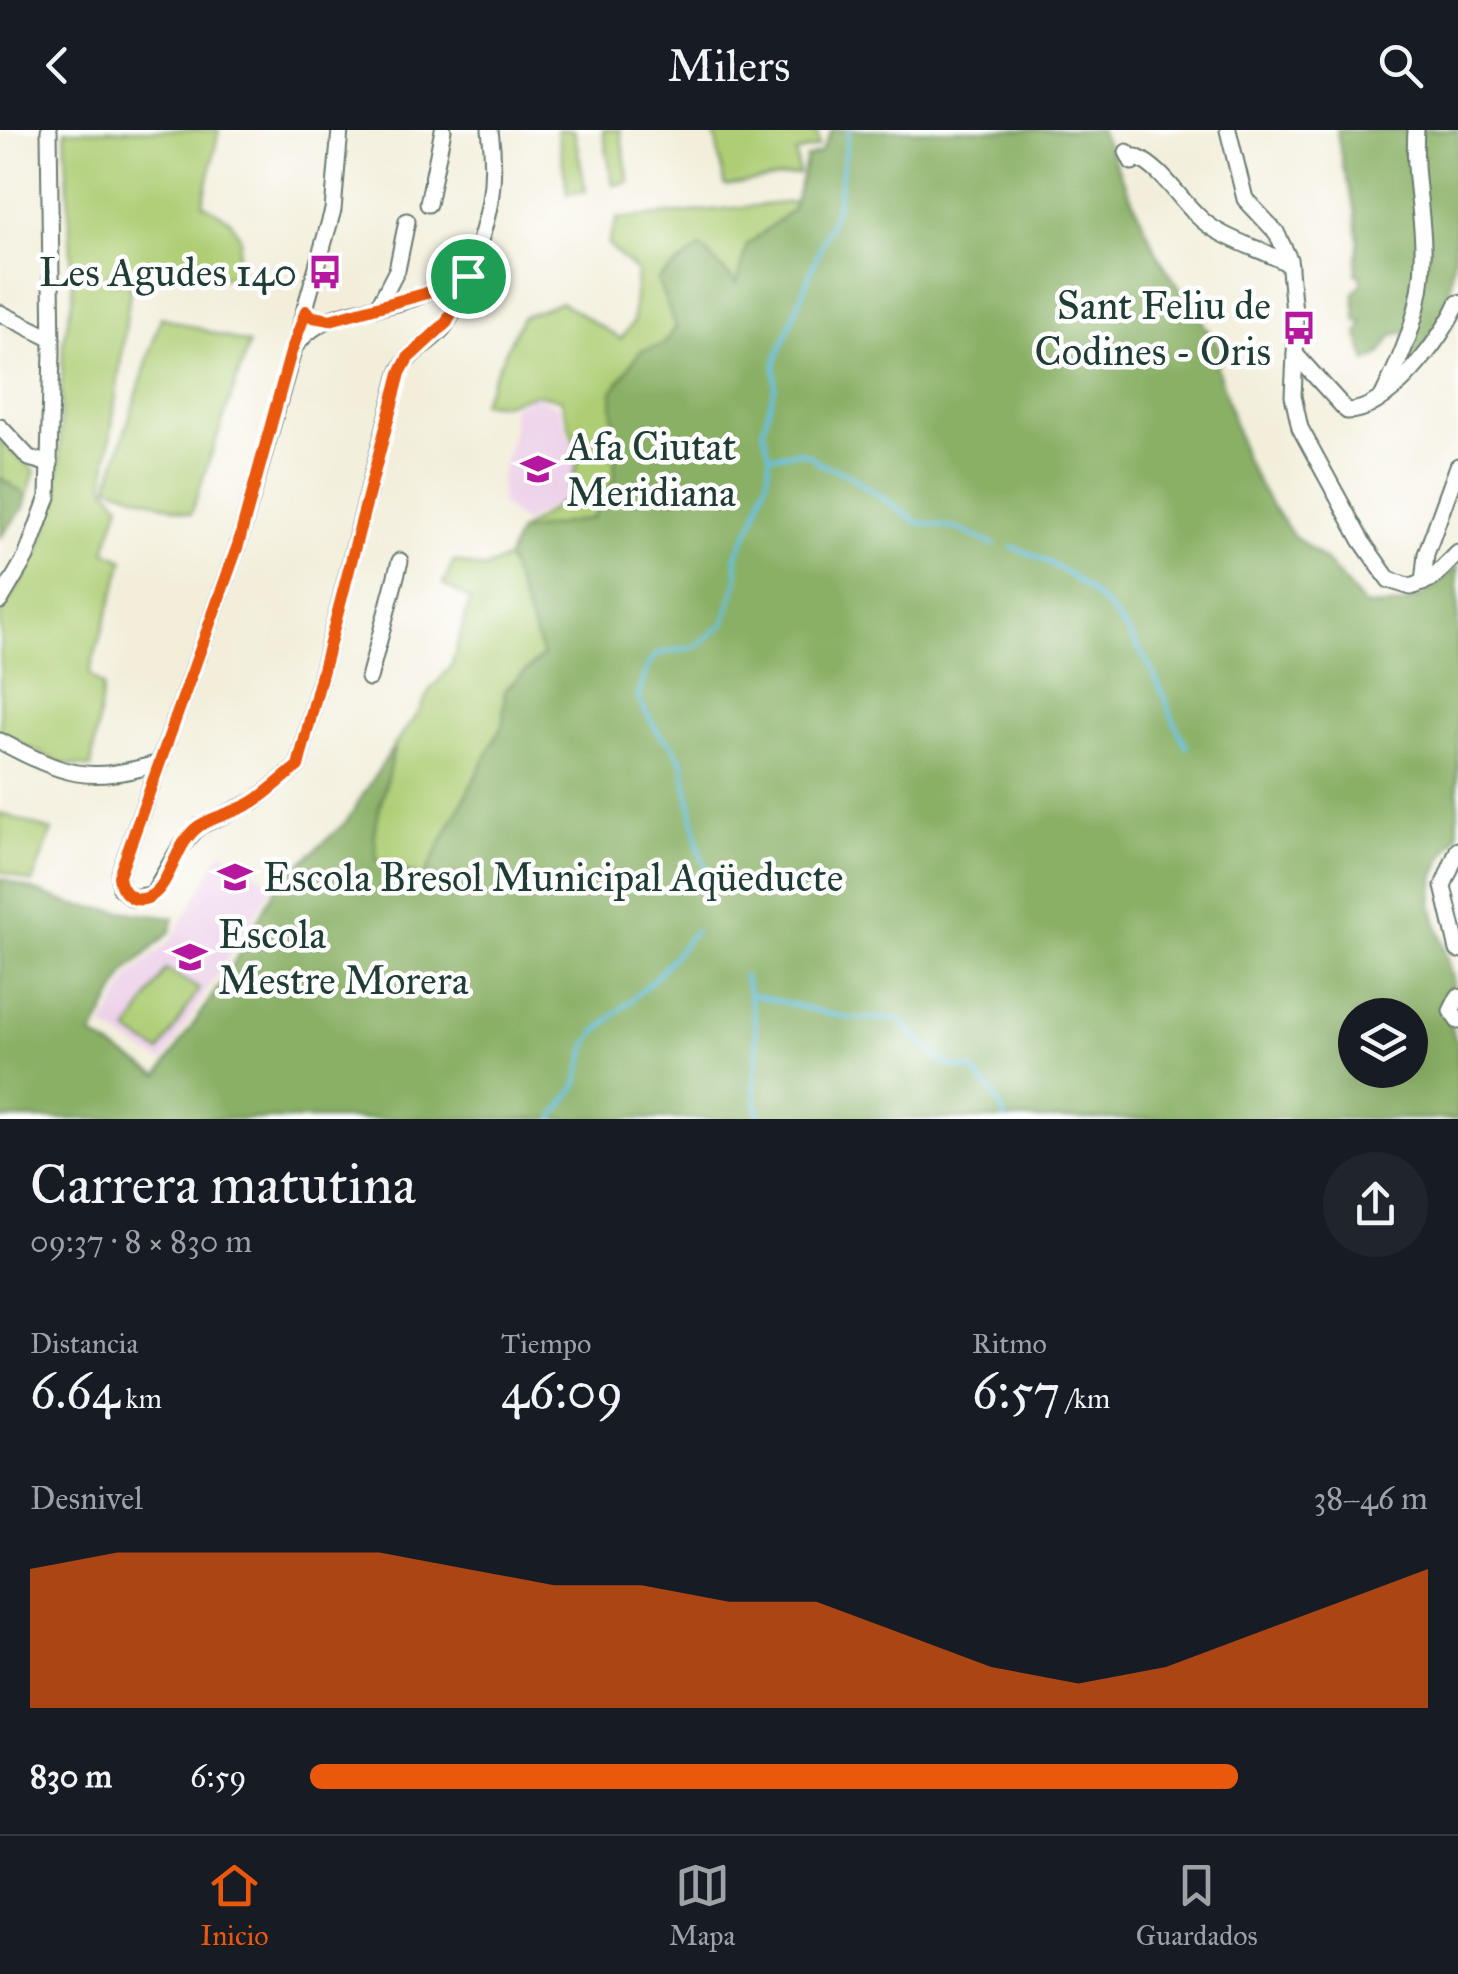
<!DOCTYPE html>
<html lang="es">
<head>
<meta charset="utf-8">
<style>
  body { margin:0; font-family:"IM FELL Great Primer",serif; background:#20242c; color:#f1f3f6; height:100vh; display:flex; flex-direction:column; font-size:38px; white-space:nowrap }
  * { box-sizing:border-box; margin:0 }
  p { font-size:32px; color:#9ea1a6 }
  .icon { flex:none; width:55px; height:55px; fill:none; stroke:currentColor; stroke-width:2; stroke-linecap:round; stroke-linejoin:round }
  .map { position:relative; height:989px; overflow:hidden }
  .sheet { display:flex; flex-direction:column; background:#171b24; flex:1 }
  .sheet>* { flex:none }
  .tools { position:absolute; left:1338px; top:868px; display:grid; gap:20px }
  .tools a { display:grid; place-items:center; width:90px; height:90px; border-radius:50%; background:#171b24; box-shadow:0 10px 40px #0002; font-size:50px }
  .pin { position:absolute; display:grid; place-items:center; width:85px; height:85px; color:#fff; margin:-42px; border:5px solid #fff; border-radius:50%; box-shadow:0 2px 10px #0007 }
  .round { display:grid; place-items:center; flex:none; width:105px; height:105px; border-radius:52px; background:#20242c }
  .overview { display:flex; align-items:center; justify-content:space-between; height:170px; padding:0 30px }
  h1 { font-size:55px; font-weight:600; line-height:75px }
  .metrics { display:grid; grid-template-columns:repeat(3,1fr); gap:15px; height:170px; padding:10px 30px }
  .metrics div { display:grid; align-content:center }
  .metrics b { font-size:50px; font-weight:600 }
  .metrics small { font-size:28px; font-weight:400 }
  .metrics p { font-size:28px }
  .chart { height:280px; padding:20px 30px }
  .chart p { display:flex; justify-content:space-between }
  .chart svg { width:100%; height:180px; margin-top:10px; fill:#ea580c; opacity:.7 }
  ul { padding:0 30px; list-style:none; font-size:32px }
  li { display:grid; grid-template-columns:160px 120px 1fr; align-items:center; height:75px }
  li i { height:25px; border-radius:12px; background:#ea580c }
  header { display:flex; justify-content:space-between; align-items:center; height:130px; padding:0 30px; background:#171b24; font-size:45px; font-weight:600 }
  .dock { display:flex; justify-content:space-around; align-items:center; height:140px; border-top:2px solid #363941; background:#171b24; font-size:28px; color:#9ea1a6 }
  .dock a { display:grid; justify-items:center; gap:5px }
  .dock .selected { color:#ea580c }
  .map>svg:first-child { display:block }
  .built { fill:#edd1e9 }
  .green { fill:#aecd74; stroke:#668554; stroke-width:2.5 }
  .forest { fill:#8ab066; stroke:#54764d; stroke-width:2.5; fill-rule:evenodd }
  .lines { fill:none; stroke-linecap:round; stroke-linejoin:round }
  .stream { stroke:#63c1e1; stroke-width:4 }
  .minor-casing { stroke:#697b6e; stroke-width:19 }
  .minor { stroke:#fff; stroke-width:15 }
  .route-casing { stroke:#fff; stroke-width:20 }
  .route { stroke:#ea580c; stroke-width:12 }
  .labels { text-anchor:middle; stroke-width:9; stroke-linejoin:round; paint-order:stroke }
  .poi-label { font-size:40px; fill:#1f3d34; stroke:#fff; text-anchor:start }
</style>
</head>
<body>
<header><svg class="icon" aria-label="back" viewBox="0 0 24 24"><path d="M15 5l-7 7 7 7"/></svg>Milers<svg class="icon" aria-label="search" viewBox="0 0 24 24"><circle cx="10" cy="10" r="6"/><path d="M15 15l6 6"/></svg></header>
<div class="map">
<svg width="1458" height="989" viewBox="0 0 1458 989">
  <rect width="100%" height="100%" fill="#fff"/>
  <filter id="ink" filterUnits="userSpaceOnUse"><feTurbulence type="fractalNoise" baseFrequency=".01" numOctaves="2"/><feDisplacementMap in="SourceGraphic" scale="20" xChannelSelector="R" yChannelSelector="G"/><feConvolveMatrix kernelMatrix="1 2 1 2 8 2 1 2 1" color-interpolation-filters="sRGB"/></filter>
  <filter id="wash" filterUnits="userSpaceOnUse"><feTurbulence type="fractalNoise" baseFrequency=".0048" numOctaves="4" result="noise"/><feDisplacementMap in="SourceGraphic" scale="40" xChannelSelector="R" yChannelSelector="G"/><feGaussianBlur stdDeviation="2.25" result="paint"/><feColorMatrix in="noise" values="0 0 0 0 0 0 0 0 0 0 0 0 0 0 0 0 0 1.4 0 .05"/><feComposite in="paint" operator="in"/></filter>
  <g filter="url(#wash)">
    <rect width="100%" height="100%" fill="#f2eeda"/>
    <!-- built -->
    <g class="built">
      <path d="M 534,265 L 559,277 L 577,329 L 566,367 L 524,393 L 502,375 L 500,350 L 513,302 L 512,276 Z"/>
      <path d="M 222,721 L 274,753 L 163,932 L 103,897 L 131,845 L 172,809 Z"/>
    </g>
    <!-- green -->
    <g class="green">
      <path d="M 65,0 L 219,0 L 203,74 L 230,90 L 241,109 L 234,147 L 108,143 L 108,152 L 131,154 L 104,355 L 120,374 L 105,421 L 124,430 L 89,544 L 103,557 L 91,638 L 60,633 L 0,602 L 0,486 L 38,423 L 53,381 L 59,340 L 63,213 L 73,166 Z"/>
      <path d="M 557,0 L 574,0 L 586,61 L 568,64 Z"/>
      <path d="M 603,0 L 620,0 L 629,52 L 613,55 Z"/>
      <path d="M 714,0 L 817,0 L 819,16 L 796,23 L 799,44 L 725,56 Z"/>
      <path d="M 795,72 L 793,79 L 747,115 L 737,155 L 676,197 L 663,215 L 613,262 L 616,347 L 592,388 L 519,402 L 567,368 L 579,327 L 561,269 L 535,264 L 503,274 L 481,273 L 522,187 L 561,172 L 621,209 L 633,192 L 637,142 L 608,115 L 617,89 Z"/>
      <path d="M 161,187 L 249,214 L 191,384 L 108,356 Z"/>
      <path d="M 0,311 L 35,341 L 27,366 L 0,347 Z"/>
      <path d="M 507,428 L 543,526 L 505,559 L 503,594 L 423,748 L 377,731 L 374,702 L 395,614 L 418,583 L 430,560 L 451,537 L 470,470 L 443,454 L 454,431 L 484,439 Z"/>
      <path d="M 0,683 L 52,701 L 32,753 L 0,741 Z"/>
      <path d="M 166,839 L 199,859 L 160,922 L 128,902 Z"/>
    </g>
    <!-- forest -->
    <g class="forest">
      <path d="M 832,0 L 1100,0 L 1160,129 L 1220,218 L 1217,236 L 1245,329 L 1267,369 L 1293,405 L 1327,432 L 1364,475 C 1408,481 1426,465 1458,436 L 1458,705 L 1443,727 L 1435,746 L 1432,775 L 1453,852 L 1444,878 L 1458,916 L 1458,989 L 0,989 L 0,748 L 74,775 L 174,788 L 170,802 L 126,842 L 92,906 L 159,945 L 229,841 L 277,755 L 346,692 L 395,614 L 374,702 L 377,730 L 423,748 L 503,594 L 505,560 L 543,526 L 507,428 L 519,402 L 592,388 L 615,347 L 612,262 L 640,221 L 663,215 L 676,197 L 657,150 L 701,117 L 737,154 L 747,115 L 793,79 L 807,28 L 821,22 ZM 1355,885 L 1410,885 L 1410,940 L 1355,940 Z"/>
      <path d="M 1337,0 L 1458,0 C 1458,52 1458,138 1444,183 C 1432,207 1415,225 1398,245 L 1407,201 L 1392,206 L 1380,225 L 1367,232 L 1358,205 L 1363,191 L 1356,191 L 1354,162 L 1362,153 L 1360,144 L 1356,144 L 1358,111 L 1355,79 L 1342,34 Z"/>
      <path d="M 0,348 L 27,366 L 24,378 L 0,407 Z"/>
    </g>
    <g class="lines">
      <!-- stream -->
      <g class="stream">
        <path d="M 770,326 L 799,322 L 811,326 L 820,334 L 846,343 L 917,392 L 958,399 L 994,415"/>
        <path d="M 1012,417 C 1085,441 1135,497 1164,567 C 1171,585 1177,600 1187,617"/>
        <path d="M 709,744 L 700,725 L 683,634 L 673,616 L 658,603 L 638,568 L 648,535 L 657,524 L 695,517 L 724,494 L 738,448 L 736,426 L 755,388 L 768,346 L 770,326 L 763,299 L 775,257 L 775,233 L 837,75 L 849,0"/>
        <path d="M 744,846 C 753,872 757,898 757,925 C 756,953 751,960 760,989"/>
        <path d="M 750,864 L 846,888 L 899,889 C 920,910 939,941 971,939 L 995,966 L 1006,989"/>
        <path d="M 553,989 L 577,955 L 587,915 L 595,903 L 654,849 L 695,801"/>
      </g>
    </g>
  </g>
  <g filter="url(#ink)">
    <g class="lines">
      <!-- minor casing -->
      <g class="minor-casing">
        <g id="minor">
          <path d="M 340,0 L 333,80 L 238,415 L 119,745 L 121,759 L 132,768 L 152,765 L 179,719 L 199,696 L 255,671 L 298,636 L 399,243 C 408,222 428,215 442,199 C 455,184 462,161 469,143 C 488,91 498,56 490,0"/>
          <path d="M 1228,0 L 1245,69 L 1276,102 L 1289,129 L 1296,204 L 1293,266 L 1300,298 L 1361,410 L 1389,450 L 1411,457 L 1433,448 L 1458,423"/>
          <path d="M 1127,22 L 1132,32 L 1136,27 C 1167,41 1183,78 1211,97 C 1236,114 1266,120 1290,135"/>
          <path d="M 428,74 L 443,0"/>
          <path d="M 379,175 L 397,140 L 407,91"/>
          <path d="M 0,183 L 52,209"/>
          <path d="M 298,213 C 327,175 383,183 424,164 C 438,158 453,151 468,146"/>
          <path d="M 1295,224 L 1347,281 C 1388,282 1443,207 1458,173"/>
          <path d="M 1382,267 C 1406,219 1425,171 1423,117 C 1422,77 1413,40 1416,0"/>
          <path d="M 0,297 L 29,328 L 50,334"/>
          <path d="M 1423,453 L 1426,424 L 1458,336"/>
          <path d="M 0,471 L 26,427 L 48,367 L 52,221 L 49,0"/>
          <path d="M 369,548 L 400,431"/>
          <path d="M 0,611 C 66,646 86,654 160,633"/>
          <path d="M 1458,720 L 1443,756 L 1458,820"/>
          <path d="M 1458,867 L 1451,881 L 1458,891"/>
        </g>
      </g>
      <!-- minor -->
      <use href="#minor" class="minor"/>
    </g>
  </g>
  <g class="lines" filter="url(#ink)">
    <!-- route casing -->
    <g class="route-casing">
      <path id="route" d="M 468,146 L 447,192 L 408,228 L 400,243 L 298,636 C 284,647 270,660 256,670 C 239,682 216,685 199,696 C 175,713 171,754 151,766 C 134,776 120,761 119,746 L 238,415 L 291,222 L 306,181 L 313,187 L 330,190 L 424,164 Z"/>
    </g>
    <!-- route -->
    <use href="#route" class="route"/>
  </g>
  <!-- icons -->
  <defs>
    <g id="bus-bare" transform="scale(2.7)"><path d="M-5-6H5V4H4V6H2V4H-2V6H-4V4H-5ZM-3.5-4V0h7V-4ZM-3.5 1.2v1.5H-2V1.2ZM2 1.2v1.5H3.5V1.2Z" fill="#b5179e" stroke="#fff" stroke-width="2.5" paint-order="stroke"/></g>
    <g id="school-bare" transform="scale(2.7)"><path d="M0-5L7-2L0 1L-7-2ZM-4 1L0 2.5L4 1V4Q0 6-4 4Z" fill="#b5179e" stroke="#fff" stroke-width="2.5" paint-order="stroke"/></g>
  </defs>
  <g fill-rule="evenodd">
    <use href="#bus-bare" x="325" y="142"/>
    <use href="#bus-bare" x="1299" y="198"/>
    <use href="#school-bare" x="538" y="339"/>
    <use href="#school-bare" x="235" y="747"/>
    <use href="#school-bare" x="190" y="827"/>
  </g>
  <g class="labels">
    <!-- poi labels -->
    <g class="poi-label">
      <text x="297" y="156" text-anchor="end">Les Agudes 140</text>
      <text x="1271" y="189" text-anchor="end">Sant Feliu de<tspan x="1271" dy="46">Codines - Oris</tspan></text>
      <text x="566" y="330">Afa Ciutat<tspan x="566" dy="46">Meridiana</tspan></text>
      <text x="263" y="761">Escola Bresol Municipal Aqüeducte</text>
      <text x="218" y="818">Escola<tspan x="218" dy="46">Mestre Morera</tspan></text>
    </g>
  </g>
</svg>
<div class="tools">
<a><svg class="icon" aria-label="layers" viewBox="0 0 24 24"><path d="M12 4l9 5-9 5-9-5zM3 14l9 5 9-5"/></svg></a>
</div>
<div class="pin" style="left:468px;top:146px;background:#1e9e55"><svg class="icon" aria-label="arrive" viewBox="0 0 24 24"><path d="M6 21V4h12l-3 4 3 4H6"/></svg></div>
</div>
<section class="sheet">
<div class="overview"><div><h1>Carrera matutina</h1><p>09:37 · 8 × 830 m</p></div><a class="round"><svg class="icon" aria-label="share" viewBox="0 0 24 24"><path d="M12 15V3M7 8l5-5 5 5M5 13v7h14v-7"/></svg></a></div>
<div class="metrics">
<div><p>Distancia</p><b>6.64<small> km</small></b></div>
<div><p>Tiempo</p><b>46:09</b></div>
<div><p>Ritmo</p><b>6:57<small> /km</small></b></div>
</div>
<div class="chart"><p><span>Desnivel</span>38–46 m</p>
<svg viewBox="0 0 160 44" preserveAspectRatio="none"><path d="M0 44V10L10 6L20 6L30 6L40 6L50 10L60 14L70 14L80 18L90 18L100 26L110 34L120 38L130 34L140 26L150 18L160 10V44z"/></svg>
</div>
<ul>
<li><b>830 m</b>6:59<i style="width:83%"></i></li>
</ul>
</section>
<nav class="dock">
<a class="selected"><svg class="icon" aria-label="home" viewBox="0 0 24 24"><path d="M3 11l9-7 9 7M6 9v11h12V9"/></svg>Inicio</a>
<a><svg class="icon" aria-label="map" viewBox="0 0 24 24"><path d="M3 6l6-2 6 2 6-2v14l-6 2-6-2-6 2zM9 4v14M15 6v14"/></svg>Mapa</a>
<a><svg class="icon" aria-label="saved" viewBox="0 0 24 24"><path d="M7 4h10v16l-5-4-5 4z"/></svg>Guardados</a>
</nav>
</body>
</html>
